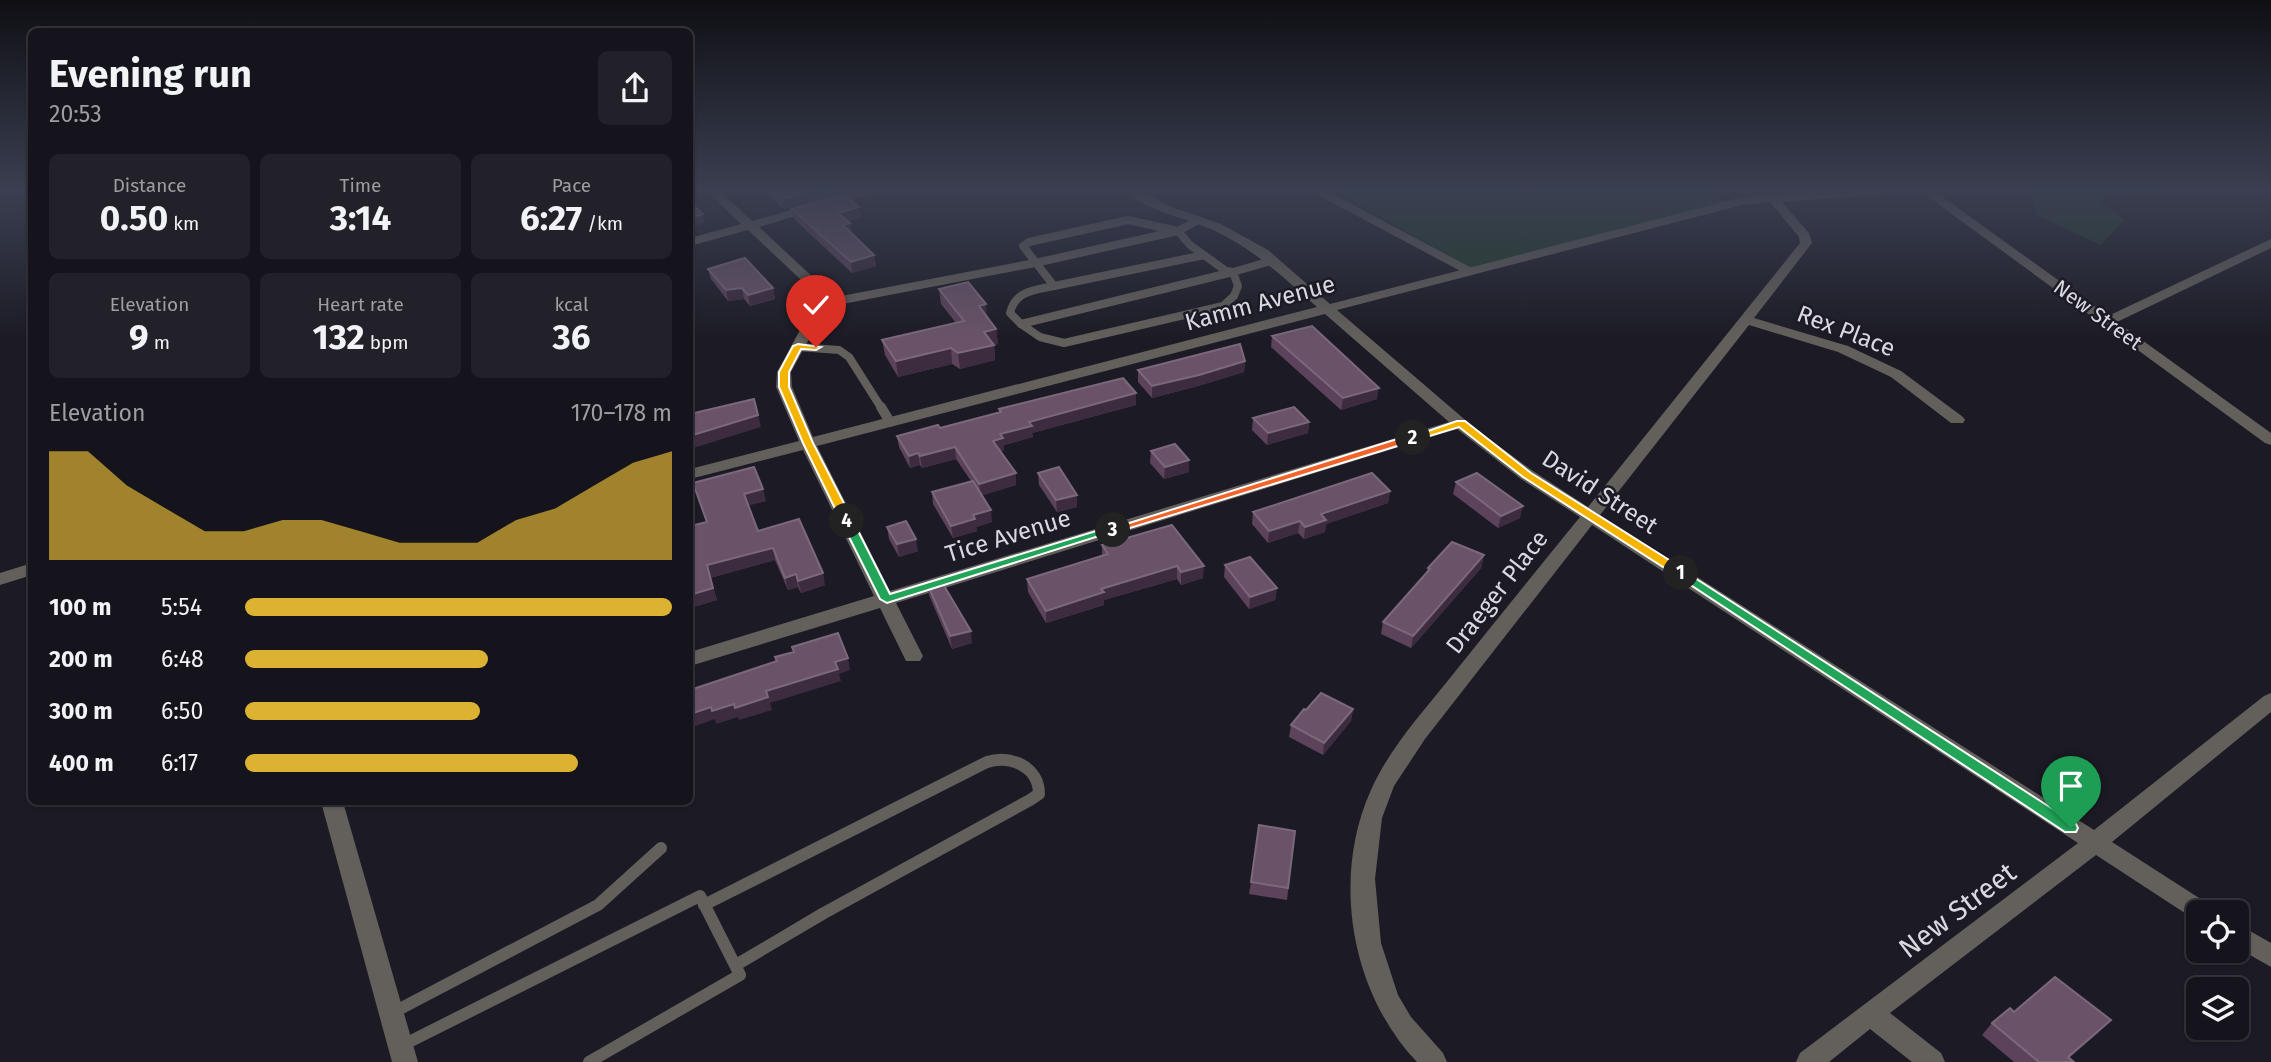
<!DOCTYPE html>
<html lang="en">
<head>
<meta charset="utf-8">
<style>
  body { margin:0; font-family:"Fira Sans",sans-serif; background:#222129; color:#f1f3f6; height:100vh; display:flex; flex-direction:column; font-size:26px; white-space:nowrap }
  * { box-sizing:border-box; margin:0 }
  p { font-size:23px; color:#9d9ea3 }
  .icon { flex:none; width:38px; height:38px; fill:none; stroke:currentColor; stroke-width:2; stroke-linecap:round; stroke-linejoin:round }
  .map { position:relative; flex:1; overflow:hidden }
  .panel { position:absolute; left:28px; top:28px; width:665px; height:777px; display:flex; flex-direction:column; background:#15141c; border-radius:10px; box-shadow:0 2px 5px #0004,0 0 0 2px #34333b }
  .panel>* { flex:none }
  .controls { position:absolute; left:2186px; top:900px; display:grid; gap:14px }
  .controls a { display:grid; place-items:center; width:63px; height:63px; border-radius:10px; background:#15141c; box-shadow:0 2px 5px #0004,0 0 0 2px #34333b; font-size:35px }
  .pin { position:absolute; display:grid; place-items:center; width:60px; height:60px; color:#fff; margin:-72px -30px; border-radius:50% 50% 50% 0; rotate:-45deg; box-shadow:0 0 7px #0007 }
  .pin .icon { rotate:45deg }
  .km { position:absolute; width:35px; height:35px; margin:-18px; border-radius:50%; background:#222; color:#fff; font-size:19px; line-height:35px; text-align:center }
  .round { display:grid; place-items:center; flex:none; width:74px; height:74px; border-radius:10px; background:#222129 }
  .summary { display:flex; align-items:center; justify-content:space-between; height:119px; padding:0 21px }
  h1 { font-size:38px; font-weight:700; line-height:52px }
  .figures { display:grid; grid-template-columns:repeat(3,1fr); gap:10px; height:119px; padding:7px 21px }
  .figures div { display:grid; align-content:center; border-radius:10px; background:#222129; text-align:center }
  .figures b { font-size:35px; font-weight:700 }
  .figures small { font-size:19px; font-weight:400 }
  .figures p { font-size:19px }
  .chart { height:196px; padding:14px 21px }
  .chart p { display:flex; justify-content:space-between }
  .chart svg { width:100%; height:126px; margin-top:7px; fill:#dcb233; opacity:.7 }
  ul { padding:0 21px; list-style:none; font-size:23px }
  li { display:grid; grid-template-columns:112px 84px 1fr; align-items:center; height:52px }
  li i { height:18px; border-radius:9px; background:#dcb233 }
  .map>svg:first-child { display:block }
  .green { fill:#213b28 }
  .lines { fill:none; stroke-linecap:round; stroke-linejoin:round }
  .service-far2 { stroke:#635f5b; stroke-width:8 }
  .service-far1 { stroke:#635f5b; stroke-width:10 }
  .service { stroke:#635f5b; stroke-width:12 }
  .minor { fill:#635f5b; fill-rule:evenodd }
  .tertiary { fill:#635f5b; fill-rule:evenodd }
  .wall { fill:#5c425a }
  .shaded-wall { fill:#3d2c3f }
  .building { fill:#6a5368; stroke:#7b687b; stroke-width:2 }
  .split-1 { fill:#22a559; stroke:#fff; stroke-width:2 }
  .split-2 { fill:#f5b400; stroke:#fff; stroke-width:2 }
  .split-3 { fill:#f0652b; stroke:#fff; stroke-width:2 }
  .split-4 { fill:#22a559; stroke:#fff; stroke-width:2 }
  .split-5 { fill:#f5b400; stroke:#fff; stroke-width:2 }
  .labels { text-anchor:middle; stroke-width:5; stroke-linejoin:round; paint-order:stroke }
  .far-street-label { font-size:21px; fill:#d9d9e0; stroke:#1c1b25 }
  .street-label { font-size:24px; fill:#d9d9e0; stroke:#1c1b25 }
  .near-street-label { font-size:28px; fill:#d9d9e0; stroke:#1c1b25 }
</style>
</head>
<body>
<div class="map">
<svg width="2271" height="1062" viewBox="0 0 2271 1062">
  <rect width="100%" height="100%" fill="#1c1b25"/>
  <!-- green -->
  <g class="green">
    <path d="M 1333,190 L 1705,190 L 1733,204 L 1475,271 Z"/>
    <path d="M 2033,190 L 2174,190 L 2153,197 L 2115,192 L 2099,201 L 2125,220 L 2100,245 L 2038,216 L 2028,191 Z"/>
  </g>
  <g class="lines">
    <!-- service-far2 -->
    <g class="service-far2">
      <path d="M 1317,190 L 1469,271"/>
      <path d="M 1233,272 L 1271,261"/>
      <path d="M 1054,286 L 1204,255"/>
      <path d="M 821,304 L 1035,263 L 1178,231 L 1198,220"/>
      <path d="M 1021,324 L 1040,337 L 1064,343 L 1223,306 L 1234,296 L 1238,286 L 1233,272"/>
      <path d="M 1021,324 L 1010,313 C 1015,291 1034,290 1054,286 L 1023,246 L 1029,242 L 1128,220 L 1178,231 L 1190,245 L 1226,271 L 1233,272"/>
      <path d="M 1021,324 L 1233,272"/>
      <path d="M 798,347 L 839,350 L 849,357 L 882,409"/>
    </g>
    <!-- service-far1 -->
    <path class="service-far1" d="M 881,407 L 890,422"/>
    <!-- service -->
    <g class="service">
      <path d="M 704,905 L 987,762 C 1010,755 1039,766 1039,794 L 1030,800 L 824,913 L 736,965"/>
      <path d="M 392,1013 L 598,905 L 661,848"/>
      <path d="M 401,1046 L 700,896 L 740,975 L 589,1062"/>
    </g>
    <!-- minor -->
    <g class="minor">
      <path d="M 706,190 L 719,190 L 752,221 L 862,190 L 882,190 L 759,227 L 830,293 L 831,299 L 791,372 L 792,387 L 813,437 L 1317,307 C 1284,278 1253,248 1213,230 C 1184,217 1148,212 1124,190 L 1139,190 L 1169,206 L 1221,224 L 1268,250 L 1330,304 L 1742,197 L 1838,190 L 1893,190 L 1887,194 L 1782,202 L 1809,233 L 1812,243 L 1754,318 L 1848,346 L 1901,371 L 1963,417 L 1965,420 L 1963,423 L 1951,423 L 1891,377 L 1838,352 L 1749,325 L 1600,515 L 2094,830 L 2264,696 L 2271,693 L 2271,712 L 2112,842 L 2210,905 L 2214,912 L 2198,912 L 2198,921 L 2194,919 L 2096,855 L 1890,1013 L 1941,1053 L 1945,1062 L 1912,1062 L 1870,1029 L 1829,1062 L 1796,1062 L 1800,1053 L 2078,843 L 1592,525 L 1425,739 L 1394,786 L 1382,818 L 1375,879 L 1381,943 L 1398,995 L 1411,1017 L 1443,1053 L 1447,1062 L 1417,1062 C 1351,993 1331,878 1371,790 C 1389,749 1422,713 1450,678 C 1493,624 1536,571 1580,517 L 1521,479 L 1457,429 L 896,603 L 923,656 L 920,661 L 906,661 L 880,608 L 690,666 L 690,652 L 874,596 L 803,450 L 690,479 L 690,469 L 799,441 L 776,387 L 777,372 L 817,299 L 816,294 L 748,230 L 690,246 L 690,238 L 741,224 ZM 1770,202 L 1799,237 L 1800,243 L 1588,507 L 1533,471 L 1477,430 L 1337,310 L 1742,205 ZM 1325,314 L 1449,422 L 890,591 L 817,446 Z"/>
      <path d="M 1919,190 L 1933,190 L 2108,316 L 2271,239 L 2271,248 L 2117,322 L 2271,433 L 2271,445 L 2265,443 Z"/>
      <path d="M 32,563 L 32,575 L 0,585 L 0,573 Z"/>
      <path d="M 2236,923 L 2271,943 L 2271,967 L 2236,947 Z"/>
    </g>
    <!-- tertiary -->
    <path class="tertiary" d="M 321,802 L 343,802 L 418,1062 L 392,1062 Z"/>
  </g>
  <!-- wall -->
  <g class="wall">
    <path d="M 762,190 L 834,190 L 835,195 L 784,209 Z"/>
    <path d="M 859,207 L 861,217 L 848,221 L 850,223 L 852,233 L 874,255 L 876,266 L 852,273 L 794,219 L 792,209 Z"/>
    <path d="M 708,269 L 773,288 L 775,299 L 750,306 L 744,299 L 728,301 L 711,279 Z"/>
    <path d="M 939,289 L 987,316 L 996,329 L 998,344 L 994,345 L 995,360 L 960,369 L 952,364 L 898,377 L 885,355 L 882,340 L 956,323 L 941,304 Z"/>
    <path d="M 1272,336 L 1377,399 L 1341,410 L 1271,347 Z"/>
    <path d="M 1245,361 L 1244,372 L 1198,386 L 1152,398 L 1138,382 L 1138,370 Z"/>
    <path d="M 1136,405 L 1032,433 L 1033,437 L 1004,445 L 1004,450 L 1000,451 L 1016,485 L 982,495 L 992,522 L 976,527 L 977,531 L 953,538 L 933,504 L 932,492 L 971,481 L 956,459 L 922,468 L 920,465 L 910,468 L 899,447 L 897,436 L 940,428 L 999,413 L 999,409 Z"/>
    <path d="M 1253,418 L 1309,422 L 1308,433 L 1267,445 L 1252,430 Z"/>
    <path d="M 1151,451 L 1189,472 L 1164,479 L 1150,463 Z"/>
    <path d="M 1038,473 L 1077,507 L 1057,512 L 1039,485 Z"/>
    <path d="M 1456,482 L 1520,518 L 1498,528 L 1453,494 Z"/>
    <path d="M 693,483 L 766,501 L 748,505 L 758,531 L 825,585 L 801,593 L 798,587 L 788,590 L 775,560 L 710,578 L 717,600 L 690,608 L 690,526 L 706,522 Z"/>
    <path d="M 1390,491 L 1388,503 L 1326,524 L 1325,532 L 1304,539 L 1298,533 L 1268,543 L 1252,524 L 1253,512 Z"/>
    <path d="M 1172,525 L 1203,578 L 1181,585 L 1177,579 L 1104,600 L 1104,605 L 1046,623 L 1028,592 L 1027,579 L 1102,556 L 1102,545 Z"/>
    <path d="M 887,527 L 918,551 L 899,557 L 889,539 Z"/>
    <path d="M 1484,555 L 1481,568 L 1411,648 L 1381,634 L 1383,622 L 1426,574 L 1428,568 Z"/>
    <path d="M 1225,565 L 1277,588 L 1275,600 L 1249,609 L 1224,577 Z"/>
    <path d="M 927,583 L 972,643 L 952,649 L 929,595 Z"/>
    <path d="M 1353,709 L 1351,721 L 1323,755 L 1289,737 L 1291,725 L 1306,710 Z"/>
    <path d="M 1295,831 L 1287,900 L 1249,894 L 1251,882 Z"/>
    <path d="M 1992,1023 L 2099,1032 L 2069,1058 L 2074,1062 L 2014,1062 L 1982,1035 Z"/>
  </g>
  <!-- shaded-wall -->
  <g class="shaded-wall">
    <path d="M 814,190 L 834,190 L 835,195 L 784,209 L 782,199 Z"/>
    <path d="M 859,207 L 861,217 L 840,223 L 838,213 Z"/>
    <path d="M 703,214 L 705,223 L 690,228 L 690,218 Z"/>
    <path d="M 850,223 L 852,233 L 843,225 Z"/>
    <path d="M 874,255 L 876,266 L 852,273 L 851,262 Z"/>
    <path d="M 742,288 L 744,299 L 728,301 L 726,290 Z"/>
    <path d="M 773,288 L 775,299 L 750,306 L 748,295 Z"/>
    <path d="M 986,304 L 987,319 L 979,306 Z"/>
    <path d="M 996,329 L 998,344 L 994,345 L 995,360 L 960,369 L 958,353 L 984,332 Z"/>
    <path d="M 951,348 L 952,364 L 898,377 L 896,361 Z"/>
    <path d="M 1245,361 L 1244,372 L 1198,386 L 1152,398 L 1152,386 Z"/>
    <path d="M 1379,388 L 1377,399 L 1341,410 L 1343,398 Z"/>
    <path d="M 1136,393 L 1136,405 L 1032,433 L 1033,437 L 1004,445 L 1004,450 L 994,453 L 993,441 L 1000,434 L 1029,422 Z"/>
    <path d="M 758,415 L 761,427 L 690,449 L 690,436 Z"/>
    <path d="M 1309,422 L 1308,433 L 1267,445 L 1268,433 Z"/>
    <path d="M 955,447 L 956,459 L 922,468 L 920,456 Z"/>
    <path d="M 918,453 L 920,465 L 910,468 L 909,456 Z"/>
    <path d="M 1189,460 L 1189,472 L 1164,479 L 1165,467 Z"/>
    <path d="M 1016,473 L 1016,485 L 981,496 L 979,484 Z"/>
    <path d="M 763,489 L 766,501 L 747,506 L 744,494 Z"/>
    <path d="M 1390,491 L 1388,503 L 1326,524 L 1325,532 L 1304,539 L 1305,527 L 1321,514 Z"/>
    <path d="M 1077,495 L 1077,507 L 1057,512 L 1056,500 Z"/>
    <path d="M 1523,506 L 1520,518 L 1498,528 L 1501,516 Z"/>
    <path d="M 991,510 L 992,522 L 976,527 L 977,531 L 953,538 L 951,526 L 973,515 Z"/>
    <path d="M 1300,521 L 1298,533 L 1268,543 L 1269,531 Z"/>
    <path d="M 916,539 L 918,551 L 899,557 L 897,544 Z"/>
    <path d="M 773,548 L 775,560 L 710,578 L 707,565 Z"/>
    <path d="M 1484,555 L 1481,568 L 1411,648 L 1413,636 Z"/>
    <path d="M 1177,566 L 1177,579 L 1104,600 L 1104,605 L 1046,623 L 1046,611 L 1101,589 Z"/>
    <path d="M 1204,566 L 1203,578 L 1181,585 L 1181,572 Z"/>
    <path d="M 823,573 L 825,585 L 801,593 L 798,581 Z"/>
    <path d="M 796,574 L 798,587 L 788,590 L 785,578 Z"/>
    <path d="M 713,588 L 717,600 L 690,608 L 690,595 Z"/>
    <path d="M 1277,588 L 1275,600 L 1249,609 L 1250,597 Z"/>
    <path d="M 971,631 L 972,643 L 952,649 L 950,636 Z"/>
    <path d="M 848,658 L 850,670 L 839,674 L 841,681 L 770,703 L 772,710 L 739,720 L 738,717 L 716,724 L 715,719 L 690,728 L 690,714 L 711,707 L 766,691 L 835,662 Z"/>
    <path d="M 1353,709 L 1351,721 L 1323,755 L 1324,743 Z"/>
    <path d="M 2111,1020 L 2099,1032 L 2064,1062 Z"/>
  </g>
  <!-- building -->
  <g class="building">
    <path d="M 772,190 L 814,190 L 782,199 Z"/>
    <path d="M 844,194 L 859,207 L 838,213 L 850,223 L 843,225 L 874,255 L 851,262 L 792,209 Z"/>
    <path d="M 690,202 L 703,214 L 690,218 Z"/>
    <path d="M 745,258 L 773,288 L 748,295 L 742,288 L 726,290 L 708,269 Z"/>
    <path d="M 968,282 L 986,304 L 979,306 L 996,329 L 984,332 L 994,345 L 958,353 L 951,348 L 896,361 L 882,340 L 964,321 L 939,289 Z"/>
    <path d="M 1312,326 L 1379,388 L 1343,398 L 1272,336 Z"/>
    <path d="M 1240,344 L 1245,361 L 1199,375 L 1152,386 L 1138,370 Z"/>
    <path d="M 1123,378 L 1136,393 L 1029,422 L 1032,426 L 1000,434 L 1003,438 L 993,441 L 1016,473 L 979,484 L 955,447 L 920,456 L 918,453 L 909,456 L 897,436 L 938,425 L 940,428 L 1001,412 L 999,409 Z"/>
    <path d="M 754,399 L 758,415 L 690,436 L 690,414 Z"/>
    <path d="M 1294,407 L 1309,422 L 1268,433 L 1253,418 Z"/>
    <path d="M 1175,444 L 1189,460 L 1165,467 L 1151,451 Z"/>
    <path d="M 754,467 L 763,489 L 744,494 L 758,531 L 799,519 L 823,573 L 798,581 L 796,574 L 785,578 L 773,548 L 707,565 L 713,588 L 690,595 L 690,526 L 707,522 L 693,483 Z"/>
    <path d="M 1059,467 L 1077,495 L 1056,500 L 1038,473 Z"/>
    <path d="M 1372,473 L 1390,491 L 1321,514 L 1326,520 L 1305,527 L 1300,521 L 1269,531 L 1253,512 Z"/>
    <path d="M 1477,473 L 1523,506 L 1501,516 L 1456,482 Z"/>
    <path d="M 973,481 L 991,510 L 973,515 L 975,519 L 951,526 L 932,492 Z"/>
    <path d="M 906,521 L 916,539 L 897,544 L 887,527 Z"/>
    <path d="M 1172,525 L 1204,566 L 1181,572 L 1177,566 L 1101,589 L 1104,592 L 1046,611 L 1027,579 L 1108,554 L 1102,545 Z"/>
    <path d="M 1452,542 L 1484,555 L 1413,636 L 1383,622 L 1430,569 L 1428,568 Z"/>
    <path d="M 1250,557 L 1277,588 L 1250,597 L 1225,565 Z"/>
    <path d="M 940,579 L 971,631 L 950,636 L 927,583 Z"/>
    <path d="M 838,633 L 848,658 L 835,662 L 838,669 L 766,691 L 768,697 L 735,708 L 734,704 L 712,711 L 711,707 L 690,714 L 690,690 L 777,661 L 775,657 L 794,652 L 792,647 Z"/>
    <path d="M 1321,693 L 1353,709 L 1324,743 L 1291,725 L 1304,709 L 1306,710 Z"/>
    <path d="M 1259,825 L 1295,831 L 1288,888 L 1251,882 Z"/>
    <path d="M 2055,977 L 2111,1020 L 2068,1057 L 2074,1062 L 2039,1062 L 1992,1023 L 2010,1008 L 2014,1012 Z"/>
  </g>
  <!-- sky -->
  <linearGradient id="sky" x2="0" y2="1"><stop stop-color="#0f0f14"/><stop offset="0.56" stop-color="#3a3f51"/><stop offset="1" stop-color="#3a3f51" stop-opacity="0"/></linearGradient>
  <rect width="2271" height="339" fill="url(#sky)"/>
  <!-- split-1 -->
  <path class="split-1" d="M 1681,569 L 2076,824 L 2078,828 L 2076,832 L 2065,832 L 1677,576 L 1675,573 Z"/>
  <!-- split-2 -->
  <path class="split-2" d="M 1457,421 L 1465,421 L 1531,473 L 1685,570 L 1685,576 L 1677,576 L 1523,477 L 1459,427 L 1413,441 L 1408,438 Z"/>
  <!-- split-3 -->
  <path class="split-3" d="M 1413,434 L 1417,435 L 1417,440 L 1117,532 L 1107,530 Z"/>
  <!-- split-4 -->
  <path class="split-4" d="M 847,517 L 853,521 L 890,594 L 1109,527 L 1118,530 L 887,603 L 880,599 L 841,521 Z"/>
  <!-- split-5 -->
  <path class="split-5" d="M 798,344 L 821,347 L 816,350 L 801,349 L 789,372 L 789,387 L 813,443 L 853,521 L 851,523 L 841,521 L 803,443 L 779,387 L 779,372 L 793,346 Z"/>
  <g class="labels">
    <!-- far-street labels -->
    <g class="far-street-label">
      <text transform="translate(2098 315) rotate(36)" y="7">New Street</text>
    </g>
    <!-- street labels -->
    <g class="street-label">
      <text transform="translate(1260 303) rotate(-15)" y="8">Kamm Avenue</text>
      <text transform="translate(1846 331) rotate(21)" y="8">Rex Place</text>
      <text transform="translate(1600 492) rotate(33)" y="8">David Street</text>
      <text transform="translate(1008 536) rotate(-17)" y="8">Tice Avenue</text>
      <text transform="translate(1497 592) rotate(-52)" y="8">Draeger Place</text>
    </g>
    <!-- near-street labels -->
    <g class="near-street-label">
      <text transform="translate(1957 910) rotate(-37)" y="10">New Street</text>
    </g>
  </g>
</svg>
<div class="controls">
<a><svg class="icon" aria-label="locate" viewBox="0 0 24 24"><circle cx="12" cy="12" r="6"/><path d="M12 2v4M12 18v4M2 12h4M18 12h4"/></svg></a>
<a><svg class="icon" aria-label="layers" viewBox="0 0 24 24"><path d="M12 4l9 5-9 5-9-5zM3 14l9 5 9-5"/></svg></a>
</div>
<div class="pin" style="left:2071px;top:828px;background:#1e9e55"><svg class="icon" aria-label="arrive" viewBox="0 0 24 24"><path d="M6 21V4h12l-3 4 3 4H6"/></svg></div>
<div class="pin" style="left:816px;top:347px;background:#d93025"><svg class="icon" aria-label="check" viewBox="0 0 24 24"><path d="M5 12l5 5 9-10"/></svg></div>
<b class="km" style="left:1681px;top:573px">1</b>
<b class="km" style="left:1413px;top:438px">2</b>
<b class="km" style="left:1113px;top:530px">3</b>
<b class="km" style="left:847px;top:521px">4</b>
<section class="panel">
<div class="summary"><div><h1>Evening run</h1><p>20:53</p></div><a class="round"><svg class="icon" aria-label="share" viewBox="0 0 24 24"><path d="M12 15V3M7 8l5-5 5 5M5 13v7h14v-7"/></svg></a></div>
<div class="figures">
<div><p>Distance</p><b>0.50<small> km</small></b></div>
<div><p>Time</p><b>3:14</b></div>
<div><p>Pace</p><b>6:27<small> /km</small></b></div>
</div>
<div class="figures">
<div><p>Elevation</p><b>9<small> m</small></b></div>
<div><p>Heart rate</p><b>132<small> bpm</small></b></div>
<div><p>kcal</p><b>36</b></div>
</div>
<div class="chart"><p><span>Elevation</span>170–178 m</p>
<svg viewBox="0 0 160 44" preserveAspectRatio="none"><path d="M0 44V6L10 6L20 18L30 26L40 34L50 34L60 30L70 30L80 34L90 38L100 38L110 38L120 30L130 26L140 18L150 10L160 6V44z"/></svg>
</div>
<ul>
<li><b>100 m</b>5:54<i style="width:100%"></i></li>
<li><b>200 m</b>6:48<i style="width:57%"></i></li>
<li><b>300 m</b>6:50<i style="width:55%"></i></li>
<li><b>400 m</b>6:17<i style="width:78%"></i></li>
</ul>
</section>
</div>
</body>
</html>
